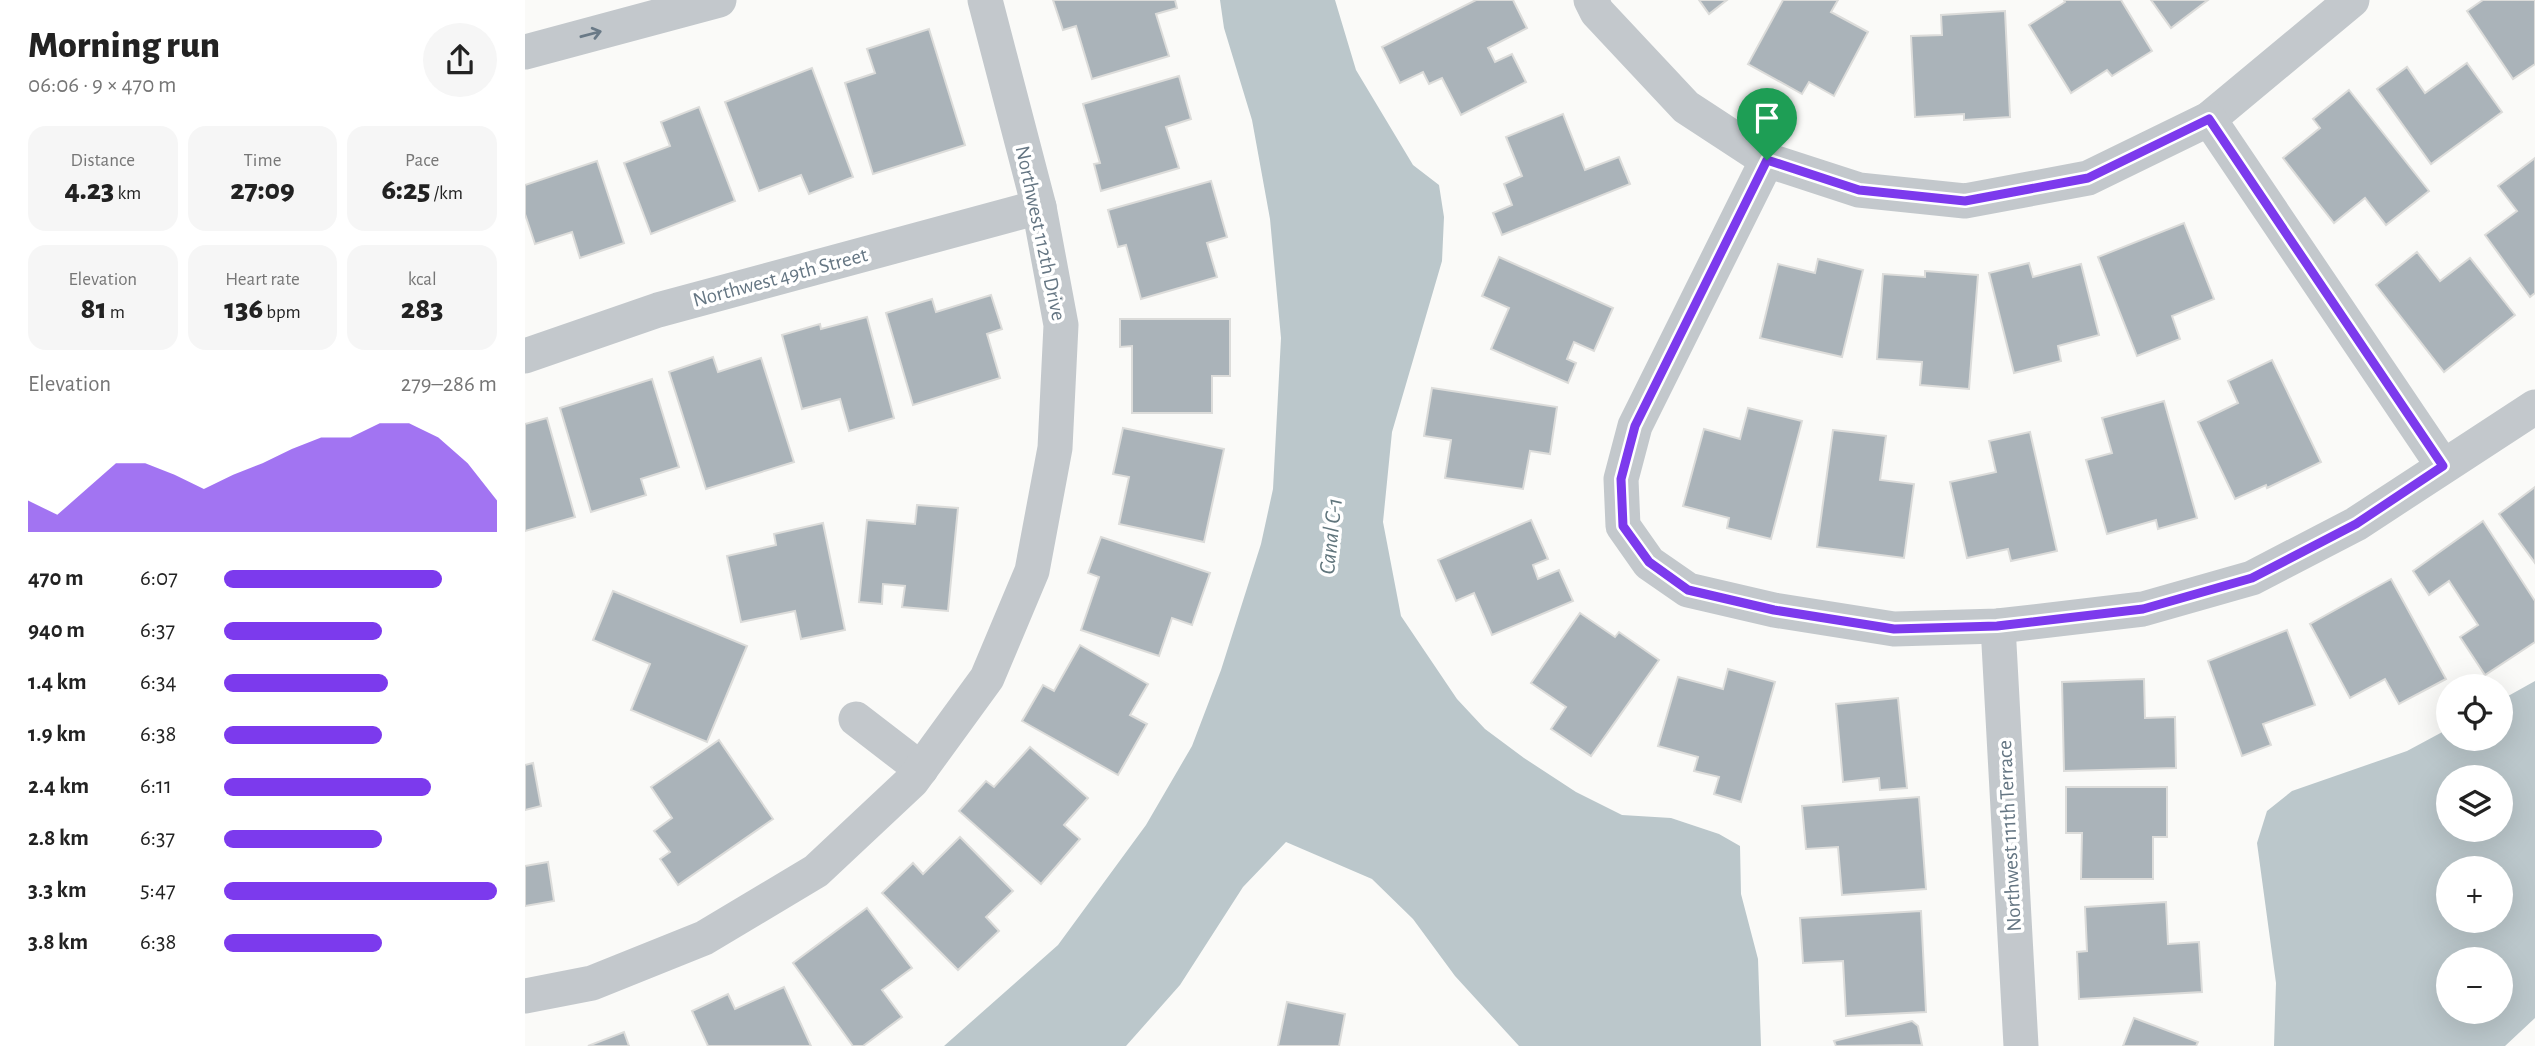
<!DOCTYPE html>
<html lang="en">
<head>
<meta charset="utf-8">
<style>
  body { margin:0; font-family:"Alegreya Sans",sans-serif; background:#f6f6f6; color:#222; height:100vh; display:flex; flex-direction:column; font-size:26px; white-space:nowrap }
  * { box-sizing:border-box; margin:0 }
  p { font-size:23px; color:#767676 }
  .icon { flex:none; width:38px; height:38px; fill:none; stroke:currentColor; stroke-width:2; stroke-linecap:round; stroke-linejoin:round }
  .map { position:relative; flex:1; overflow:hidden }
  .details { display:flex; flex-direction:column; background:#fff; width:525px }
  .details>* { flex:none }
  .tools { position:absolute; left:1911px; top:674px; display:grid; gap:14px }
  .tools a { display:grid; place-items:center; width:77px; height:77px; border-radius:50%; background:#fff; box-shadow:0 7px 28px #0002; font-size:35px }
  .pin { position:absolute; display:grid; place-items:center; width:60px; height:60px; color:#fff; margin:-72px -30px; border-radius:50% 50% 50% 0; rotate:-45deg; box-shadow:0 0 7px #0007 }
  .pin .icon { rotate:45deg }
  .round { display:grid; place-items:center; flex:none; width:74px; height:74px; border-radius:37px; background:#f6f6f6 }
  .summary { display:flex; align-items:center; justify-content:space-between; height:119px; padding:0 28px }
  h1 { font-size:38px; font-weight:800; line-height:52px }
  .stats { display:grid; grid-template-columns:repeat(3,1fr); gap:10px; height:119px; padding:7px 28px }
  .stats div { display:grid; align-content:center; border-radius:18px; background:#f6f6f6; text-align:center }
  .stats b { font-size:30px; font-weight:800 }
  .stats small { font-size:19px; font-weight:400 }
  .stats p { font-size:19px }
  .chart { height:196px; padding:14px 28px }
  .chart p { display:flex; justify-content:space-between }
  .chart svg { width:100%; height:126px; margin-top:7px; fill:#7c3aed; opacity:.7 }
  ul { padding:0 28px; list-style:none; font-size:23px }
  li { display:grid; grid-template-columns:112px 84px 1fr; align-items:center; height:52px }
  li i { height:18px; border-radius:9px; background:#7c3aed }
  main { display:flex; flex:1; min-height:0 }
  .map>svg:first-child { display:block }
  .water { fill:#bbc7cb; fill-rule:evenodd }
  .building { fill:#aab3b9; stroke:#dcdcda; stroke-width:2 }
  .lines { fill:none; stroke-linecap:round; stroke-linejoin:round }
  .minor { stroke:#c3c8cc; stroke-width:35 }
  .oneway { stroke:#6a7a87 }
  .route-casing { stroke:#fff; stroke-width:14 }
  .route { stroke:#7c3aed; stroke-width:9 }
  .labels { text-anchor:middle; stroke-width:7; stroke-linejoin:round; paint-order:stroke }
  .street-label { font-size:21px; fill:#657683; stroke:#fff }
  .water-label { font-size:23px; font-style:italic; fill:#60757c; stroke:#fff }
</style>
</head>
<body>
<main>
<section class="details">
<div class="summary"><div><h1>Morning run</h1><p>06:06 · 9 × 470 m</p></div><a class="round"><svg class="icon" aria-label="share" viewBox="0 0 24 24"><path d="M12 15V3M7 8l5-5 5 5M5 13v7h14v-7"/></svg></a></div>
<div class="stats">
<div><p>Distance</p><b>4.23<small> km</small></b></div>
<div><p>Time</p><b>27:09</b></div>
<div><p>Pace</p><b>6:25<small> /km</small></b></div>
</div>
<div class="stats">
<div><p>Elevation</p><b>81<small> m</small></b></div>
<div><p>Heart rate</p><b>136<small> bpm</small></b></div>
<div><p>kcal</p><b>283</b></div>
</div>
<div class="chart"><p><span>Elevation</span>279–286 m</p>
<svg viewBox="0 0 160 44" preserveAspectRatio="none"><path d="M0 44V33L10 38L20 29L30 20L40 20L50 24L60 29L70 24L80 20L90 15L100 11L110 11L120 6L130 6L140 11L150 20L160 33V44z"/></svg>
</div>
<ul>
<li><b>470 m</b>6:07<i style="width:80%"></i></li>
<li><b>940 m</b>6:37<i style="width:58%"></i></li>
<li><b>1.4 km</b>6:34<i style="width:60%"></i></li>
<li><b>1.9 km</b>6:38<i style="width:58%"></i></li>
<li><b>2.4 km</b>6:11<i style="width:76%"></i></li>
<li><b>2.8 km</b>6:37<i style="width:58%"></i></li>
<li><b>3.3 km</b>5:47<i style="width:100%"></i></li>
<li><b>3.8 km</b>6:38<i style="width:58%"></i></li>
</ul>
</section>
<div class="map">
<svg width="2010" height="1046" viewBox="0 0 2010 1046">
  <rect width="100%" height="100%" fill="#fafaf8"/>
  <!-- water -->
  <g class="water">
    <path d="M 695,0 L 810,0 L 831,70 L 888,165 L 914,185 L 919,217 L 917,261 L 867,432 L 858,522 L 876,616 L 932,699 L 960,729 L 999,758 L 1051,792 L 1097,815 L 1146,818 L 1194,834 L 1215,846 L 1216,894 L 1233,959 L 1236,1046 L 994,1046 L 930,976 L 888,919 L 847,879 L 761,842 L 718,887 L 655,985 L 601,1046 L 419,1046 L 533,945 L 621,825 L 667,746 L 696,670 L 736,544 L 748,489 L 756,338 L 745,219 L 727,120 L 699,28 Z"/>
    <path d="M 2010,681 L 2010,1018 L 1980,1046 L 1749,1046 L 1751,983 L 1732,843 L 1742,811 L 1767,791 L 1882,751 L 1923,729 L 1923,738 L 1976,738 L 1976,700 ZM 1923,777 L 1976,777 L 1976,830 L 1923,830 ZM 1923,868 L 1976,868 L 1976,920 L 1923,920 ZM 1923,959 L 1976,959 L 1976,1012 L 1923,1012 Z"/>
  </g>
  <!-- building -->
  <g class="building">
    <path d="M 528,0 L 650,0 L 652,8 L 631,14 L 644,56 L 567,79 L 551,26 L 538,30 Z"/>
    <path d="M 951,0 L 988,0 L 1002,28 L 963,48 L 970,62 L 987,54 L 1001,82 L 936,115 L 917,78 L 904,84 L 898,72 L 875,83 L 857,47 Z"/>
    <path d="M 1174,0 L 1202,0 L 1184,14 Z"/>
    <path d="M 1258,0 L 1313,0 L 1306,12 L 1343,32 L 1309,96 L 1284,82 L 1277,94 L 1223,64 Z"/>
    <path d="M 1539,0 L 1596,0 L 1627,51 L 1587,76 L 1582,70 L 1546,93 L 1504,25 L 1540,2 Z"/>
    <path d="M 1626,0 L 1683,0 L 1646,28 Z"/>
    <path d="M 1958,0 L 2010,0 L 2010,64 L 1988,79 L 1942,11 Z"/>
    <path d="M 1480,11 L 1485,117 L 1439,120 L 1439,114 L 1390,117 L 1386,36 L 1417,35 L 1416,15 Z"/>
    <path d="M 404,29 L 440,145 L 348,174 L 320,83 L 350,73 L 342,49 Z"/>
    <path d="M 1942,63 L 1977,112 L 1906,164 L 1852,89 L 1882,67 L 1900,93 Z"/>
    <path d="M 287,68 L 328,177 L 284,194 L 276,175 L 234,191 L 200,102 Z"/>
    <path d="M 654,76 L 666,119 L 641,127 L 654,168 L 576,191 L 569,164 L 575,163 L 558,104 Z"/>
    <path d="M 1824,90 L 1904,191 L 1861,225 L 1840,198 L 1809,223 L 1758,158 L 1795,128 L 1788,119 Z"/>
    <path d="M 174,107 L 210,201 L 126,234 L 99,163 L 145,146 L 136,122 Z"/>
    <path d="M 1038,114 L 1060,170 L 1094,157 L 1105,184 L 977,235 L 968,213 L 987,205 L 979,184 L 997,176 L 981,137 Z"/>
    <path d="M 2010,158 L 2010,293 L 2005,297 L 1960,235 L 1992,211 L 1973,186 Z"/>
    <path d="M 72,161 L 99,243 L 55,258 L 47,232 L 10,244 L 0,214 L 0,185 Z"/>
    <path d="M 686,181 L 702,237 L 682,243 L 692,277 L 616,299 L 601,245 L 593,247 L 583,210 Z"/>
    <path d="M 1659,223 L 1689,299 L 1647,316 L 1655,339 L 1612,356 L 1573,257 Z"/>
    <path d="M 1892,252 L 1915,281 L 1945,258 L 1990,315 L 1919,372 L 1851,285 Z"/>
    <path d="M 974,257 L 1088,308 L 1069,351 L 1049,342 L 1042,359 L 1051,363 L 1043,383 L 966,349 L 984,308 L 957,296 Z"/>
    <path d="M 1293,259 L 1338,270 L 1317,357 L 1235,338 L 1253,264 L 1290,273 Z"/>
    <path d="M 1504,263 L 1508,277 L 1556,264 L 1574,335 L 1533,346 L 1536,361 L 1489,373 L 1464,273 Z"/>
    <path d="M 1400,271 L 1453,275 L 1444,389 L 1395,385 L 1397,362 L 1352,359 L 1358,274 L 1400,277 Z"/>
    <path d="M 466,295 L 477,329 L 462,334 L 475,378 L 388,405 L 361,313 L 407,299 L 411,312 Z"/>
    <path d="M 342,317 L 369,418 L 324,431 L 315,399 L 277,409 L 257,335 L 295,324 L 296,329 Z"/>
    <path d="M 595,319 L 705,319 L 705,376 L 687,376 L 687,413 L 607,413 L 607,346 L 595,347 Z"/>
    <path d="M 188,357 L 193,372 L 236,358 L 269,462 L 181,489 L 144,372 Z"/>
    <path d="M 1747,360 L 1796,462 L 1742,488 L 1741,485 L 1710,499 L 1673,422 L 1713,403 L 1703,381 Z"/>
    <path d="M 127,379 L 154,467 L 116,479 L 121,495 L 66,512 L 35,408 Z"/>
    <path d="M 907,388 L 1032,407 L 1025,454 L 1005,451 L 998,489 L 920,478 L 926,440 L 899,436 Z"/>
    <path d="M 1639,401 L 1672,518 L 1633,529 L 1631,520 L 1582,534 L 1561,460 L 1587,453 L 1577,418 Z"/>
    <path d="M 1223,408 L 1277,421 L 1246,539 L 1202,528 L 1204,518 L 1158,506 L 1179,429 L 1215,439 Z"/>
    <path d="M 22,418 L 50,517 L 0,531 L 0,424 Z"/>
    <path d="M 598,428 L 699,449 L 679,542 L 594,524 L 604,477 L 588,474 Z"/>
    <path d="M 1308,430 L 1361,436 L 1355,480 L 1389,484 L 1379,558 L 1292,547 Z"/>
    <path d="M 1505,432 L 1532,551 L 1486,561 L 1483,549 L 1442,558 L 1425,482 L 1471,472 L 1464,441 Z"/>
    <path d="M 2010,487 L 2010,563 L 1974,514 Z"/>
    <path d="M 392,505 L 433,508 L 423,611 L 377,607 L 380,586 L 358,584 L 357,604 L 334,602 L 342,520 L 390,524 Z"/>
    <path d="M 1006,520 L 1023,559 L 1008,565 L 1013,579 L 1034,570 L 1048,601 L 967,635 L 949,593 L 931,601 L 913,560 Z"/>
    <path d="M 1958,521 L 2010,601 L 2010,642 L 1960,675 L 1935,637 L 1953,625 L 1924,581 L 1904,595 L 1888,571 Z"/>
    <path d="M 298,523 L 320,630 L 276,639 L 270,611 L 216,622 L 202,556 L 251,545 L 249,534 Z"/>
    <path d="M 576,537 L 685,573 L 667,625 L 647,618 L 634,656 L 556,630 L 574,577 L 563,573 Z"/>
    <path d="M 1866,579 L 1921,679 L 1874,704 L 1860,679 L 1825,698 L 1785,624 Z"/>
    <path d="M 88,591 L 222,646 L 182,742 L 106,710 L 125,664 L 68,640 Z"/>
    <path d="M 1055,613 L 1090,637 L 1094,632 L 1134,660 L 1066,756 L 1026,729 L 1041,707 L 1006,683 Z"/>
    <path d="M 1762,630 L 1790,705 L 1738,724 L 1746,745 L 1717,756 L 1683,661 Z"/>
    <path d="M 555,645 L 623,684 L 605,715 L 622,724 L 593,775 L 497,721 L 518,685 L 529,691 Z"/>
    <path d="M 1203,669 L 1250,682 L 1216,802 L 1189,794 L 1194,777 L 1169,771 L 1173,757 L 1133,746 L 1153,677 L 1198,689 Z"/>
    <path d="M 1619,679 L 1620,718 L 1650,717 L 1651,768 L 1539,771 L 1537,682 Z"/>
    <path d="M 1373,698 L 1382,788 L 1355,790 L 1354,778 L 1318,782 L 1311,704 Z"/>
    <path d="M 194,740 L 248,819 L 153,885 L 135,859 L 145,852 L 129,831 L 147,818 L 126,787 Z"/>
    <path d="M 505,747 L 563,798 L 539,825 L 555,839 L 516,884 L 434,811 L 461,781 L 469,787 Z"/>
    <path d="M 8,763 L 16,806 L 0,810 L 0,765 Z"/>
    <path d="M 1541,787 L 1642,787 L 1642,837 L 1628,837 L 1628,879 L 1556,879 L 1557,833 L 1541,833 Z"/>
    <path d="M 1394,797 L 1401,889 L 1317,895 L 1313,847 L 1281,849 L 1277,806 Z"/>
    <path d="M 435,837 L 488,891 L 461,917 L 474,931 L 433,970 L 357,893 L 388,863 L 398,874 Z"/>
    <path d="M 23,862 L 29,901 L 0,906 L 0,866 Z"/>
    <path d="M 1641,902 L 1643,944 L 1674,942 L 1677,992 L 1554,999 L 1552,952 L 1562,951 L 1560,907 Z"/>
    <path d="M 342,908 L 387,968 L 357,990 L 377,1017 L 338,1046 L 328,1046 L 268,963 Z"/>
    <path d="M 1396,911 L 1401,1012 L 1321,1016 L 1318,961 L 1278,963 L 1275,918 Z"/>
    <path d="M 259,987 L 286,1046 L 183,1046 L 167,1011 L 203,994 L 210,1009 Z"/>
    <path d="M 762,1002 L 820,1014 L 814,1046 L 753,1046 Z"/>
    <path d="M 1609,1018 L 1673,1042 L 1671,1046 L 1598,1046 Z"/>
    <path d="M 1387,1021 L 1393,1026 L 1397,1045 L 1311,1046 L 1309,1041 Z"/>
    <path d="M 99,1032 L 104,1046 L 63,1046 Z"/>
  </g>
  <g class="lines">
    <!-- minor -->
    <g class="minor">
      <path d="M 1066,0 L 1072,12 L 1161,107 L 1242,160 L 1334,190 L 1440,201 L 1563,178 L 1684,119 L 1827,0"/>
      <path d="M 0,52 L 194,0"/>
      <path d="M 1684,119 L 1918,466"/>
      <path d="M 1242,160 L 1110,426 L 1096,479 L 1098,526 L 1124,563 L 1163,590 L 1249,610 L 1369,629 L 1473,626 L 1618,609 L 1727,578 L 1831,524 L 2010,407"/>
      <path d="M 0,356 L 133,310 L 514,207"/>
      <path d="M 1473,626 L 1496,1046"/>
      <path d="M 331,719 L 396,769"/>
      <path d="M 0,996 L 67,983 L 179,938 L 291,871 L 387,781 L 462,678 L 507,571 L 530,448 L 536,325 L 514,207 L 460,0"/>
    </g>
  </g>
  <!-- one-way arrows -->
  <defs><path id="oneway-shaft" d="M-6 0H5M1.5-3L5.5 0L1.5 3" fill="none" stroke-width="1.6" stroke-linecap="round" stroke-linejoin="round" transform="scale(1.75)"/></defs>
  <use class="oneway" href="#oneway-shaft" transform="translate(66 34) rotate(-15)"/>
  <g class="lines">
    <!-- route casing -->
    <g class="route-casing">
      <path id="route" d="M 1684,119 L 1918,466 L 1831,524 L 1727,578 L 1618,609 L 1472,626 L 1369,629 L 1249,610 L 1163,590 L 1124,562 L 1098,526 L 1096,479 L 1110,426 L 1242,160 L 1334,190 L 1440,201 L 1563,178 Z"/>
    </g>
    <!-- route -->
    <use href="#route" class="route"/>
  </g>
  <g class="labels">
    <!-- street labels -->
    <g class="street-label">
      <text transform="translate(516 233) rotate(78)" y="7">Northwest 112th Drive</text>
      <text transform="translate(255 277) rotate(-15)" y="7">Northwest 49th Street</text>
      <text transform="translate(1484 836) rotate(-93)" y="7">Northwest 111th Terrace</text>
    </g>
    <!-- water labels -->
    <g class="water-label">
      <text transform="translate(805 536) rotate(-84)" y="8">Canal C-1</text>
    </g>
  </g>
</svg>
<div class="tools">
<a><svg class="icon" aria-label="locate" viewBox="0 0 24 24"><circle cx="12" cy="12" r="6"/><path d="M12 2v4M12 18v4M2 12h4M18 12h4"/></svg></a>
<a><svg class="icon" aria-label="layers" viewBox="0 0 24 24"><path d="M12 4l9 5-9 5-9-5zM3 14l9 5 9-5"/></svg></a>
<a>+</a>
<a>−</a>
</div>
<div class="pin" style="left:1242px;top:160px;background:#1e9e55"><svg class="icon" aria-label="arrive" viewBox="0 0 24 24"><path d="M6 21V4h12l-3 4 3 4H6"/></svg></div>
</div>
</main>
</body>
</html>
